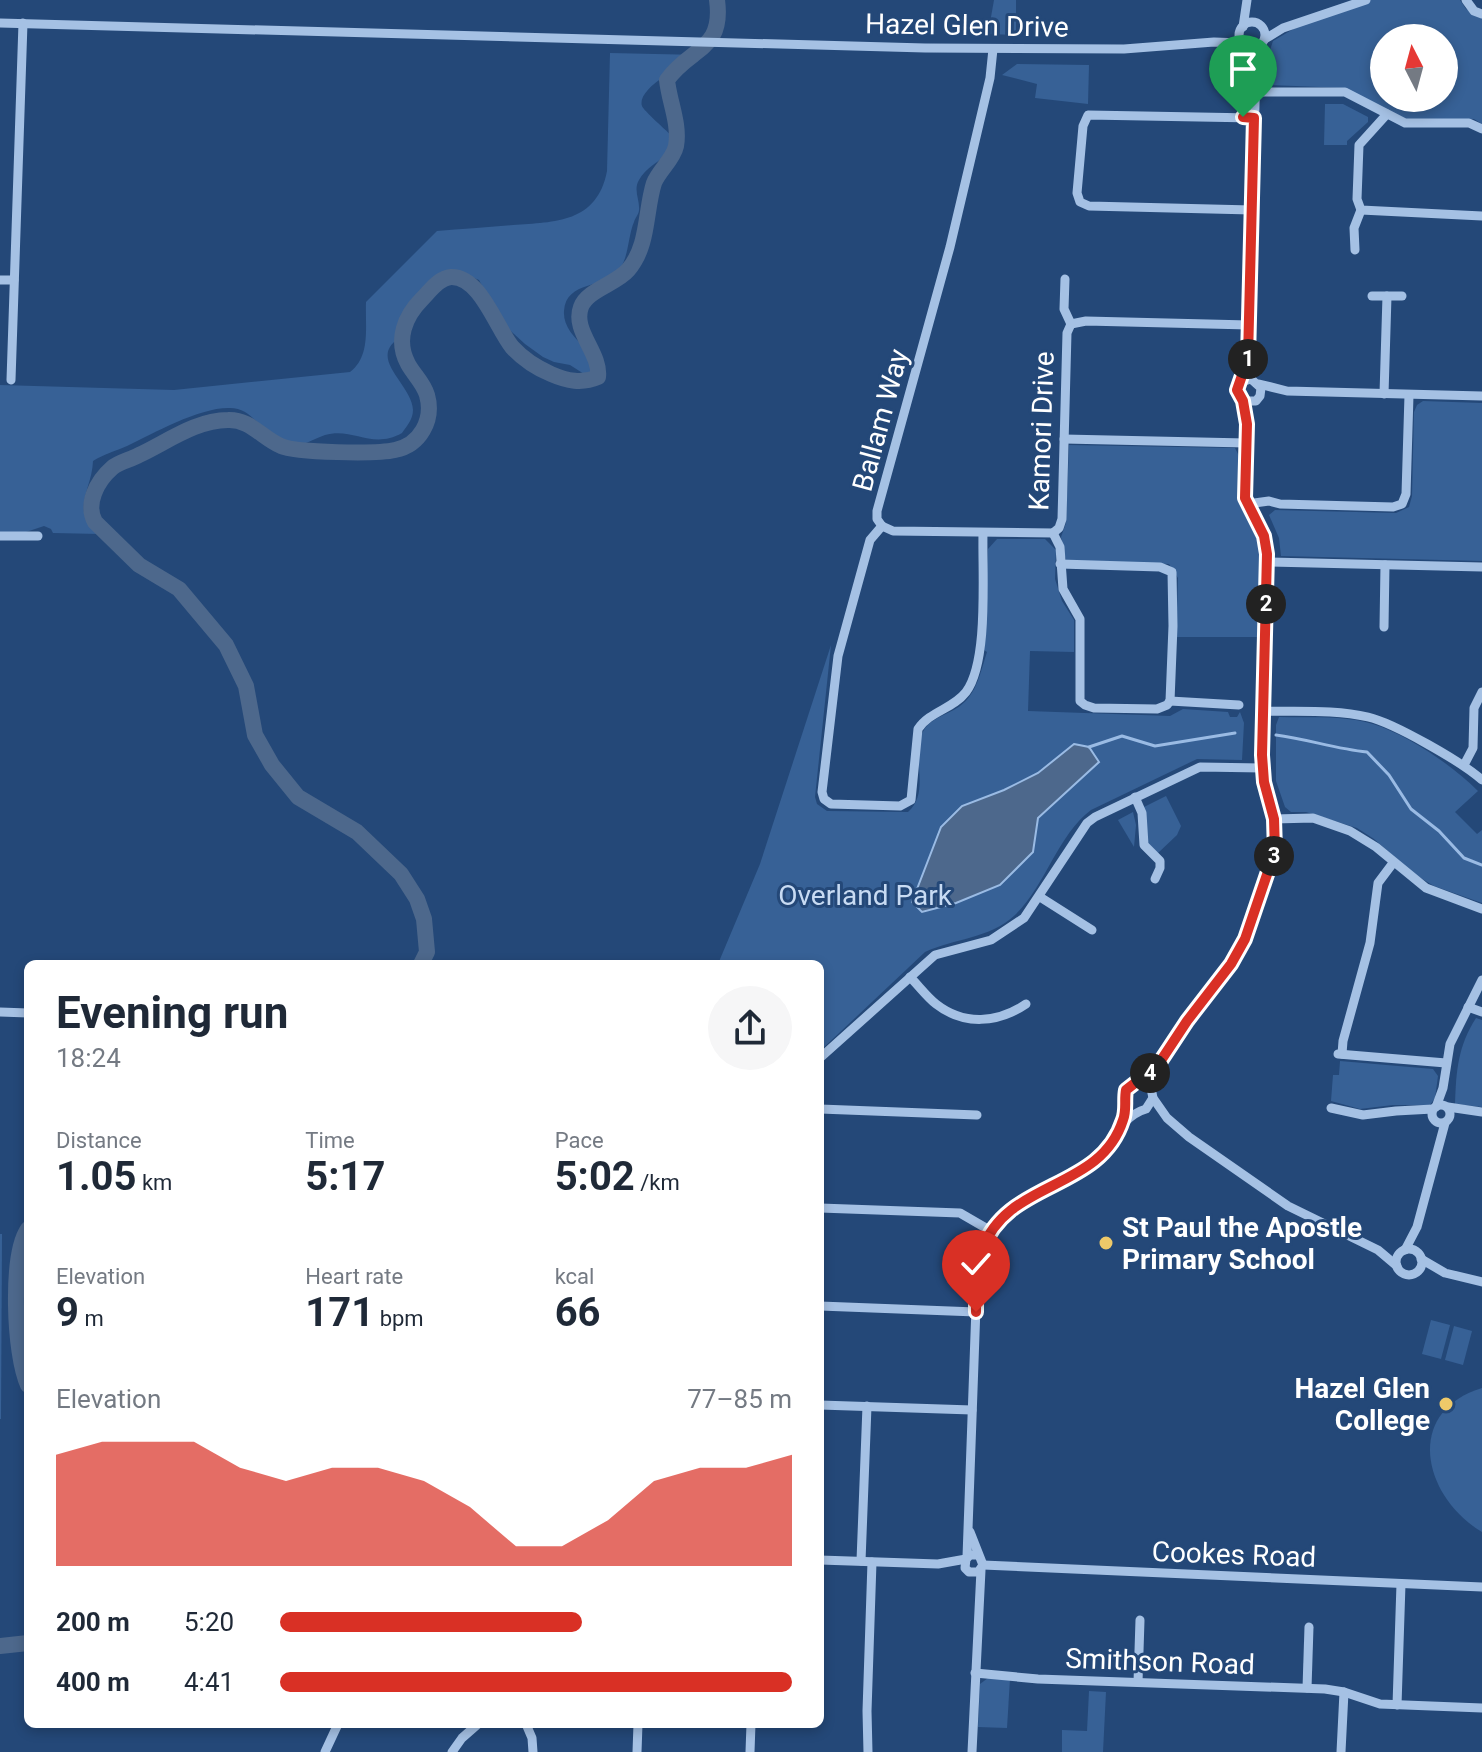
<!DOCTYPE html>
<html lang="en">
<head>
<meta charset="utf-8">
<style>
  body { margin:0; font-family:Roboto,sans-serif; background:#f6f6f7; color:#1f2937; height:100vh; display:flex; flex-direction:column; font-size:30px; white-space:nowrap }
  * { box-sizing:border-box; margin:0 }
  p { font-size:26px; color:#747a83 }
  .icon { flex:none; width:44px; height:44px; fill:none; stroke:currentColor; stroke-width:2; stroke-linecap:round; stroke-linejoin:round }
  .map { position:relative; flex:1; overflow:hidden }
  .sheet { position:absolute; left:24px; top:960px; width:800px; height:768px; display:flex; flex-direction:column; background:#fff; border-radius:12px; box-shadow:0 4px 12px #0003 }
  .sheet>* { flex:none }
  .needle { width:52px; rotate:354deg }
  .fabs { position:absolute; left:1370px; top:24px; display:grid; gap:16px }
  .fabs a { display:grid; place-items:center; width:88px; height:88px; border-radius:50%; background:#fff; box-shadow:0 4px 12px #0003; font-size:40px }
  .pin { position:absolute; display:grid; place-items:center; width:68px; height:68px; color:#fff; margin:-82px -34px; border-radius:50% 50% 50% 0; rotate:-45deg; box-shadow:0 0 8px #0007 }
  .pin .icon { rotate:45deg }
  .km { position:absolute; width:40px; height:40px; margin:-20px; border-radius:50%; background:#222; color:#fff; font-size:22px; line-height:40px; text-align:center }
  .round { display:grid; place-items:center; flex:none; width:84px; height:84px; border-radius:42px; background:#f6f6f7 }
  .headline { display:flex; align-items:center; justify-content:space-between; height:136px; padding:0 32px }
  h1 { font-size:44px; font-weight:700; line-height:60px }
  .figures { display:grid; grid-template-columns:repeat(3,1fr); gap:12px; height:136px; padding:8px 32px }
  .figures div { display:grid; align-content:center }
  .figures b { font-size:40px; font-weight:700 }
  .figures small { font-size:22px; font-weight:400 }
  .figures p { font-size:22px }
  .chart { height:224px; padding:16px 32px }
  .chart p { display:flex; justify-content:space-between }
  .chart svg { width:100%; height:144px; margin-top:8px; fill:#d93025; opacity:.7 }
  ul { padding:0 32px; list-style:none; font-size:26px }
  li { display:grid; grid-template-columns:128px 96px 1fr; align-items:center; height:60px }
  li i { height:20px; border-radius:10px; background:#d93025 }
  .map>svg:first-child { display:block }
  .green { fill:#376196; fill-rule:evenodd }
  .water { fill:#4d688c; stroke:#9abbe4; stroke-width:2 }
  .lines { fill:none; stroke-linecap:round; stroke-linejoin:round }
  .stream { stroke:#9abbe4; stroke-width:3 }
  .river { stroke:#4d688c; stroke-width:16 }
  .minor { stroke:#a5c1e4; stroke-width:9 }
  .route-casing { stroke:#fff; stroke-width:16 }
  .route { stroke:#d93025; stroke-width:10 }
  .poi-dot { fill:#eec969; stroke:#244878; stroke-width:3 }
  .labels { text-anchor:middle; stroke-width:6; stroke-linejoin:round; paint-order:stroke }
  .street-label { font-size:28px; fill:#fff; stroke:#244878 }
  .park-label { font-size:28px; fill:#c8dbf3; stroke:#244878 }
  .poi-label { font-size:28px; font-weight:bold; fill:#fff; stroke:#244878; text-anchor:start }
</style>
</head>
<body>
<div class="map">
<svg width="1482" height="1752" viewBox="0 0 1482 1752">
  <rect width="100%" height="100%" fill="#244878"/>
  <!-- green -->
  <g class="green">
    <path d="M 994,0 L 1016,0 L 1016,35 L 988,34 Z"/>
    <path d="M 1369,0 L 1460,0 L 1466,9 L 1482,18 L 1482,124 L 1474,119 L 1405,119 L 1345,88 L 1269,85 L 1265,65 L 1273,41 L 1295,28 ZM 1384,38 L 1444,38 L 1444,98 L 1384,98 Z"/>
    <path d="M 610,53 L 701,55 L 697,62 C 683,63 636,89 642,106 C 643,110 668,132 673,137 L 671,152 C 661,160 645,168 639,180 C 633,190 640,200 639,210 C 639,214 635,218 634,222 C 628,236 629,255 620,269 C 605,289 566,280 564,311 C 562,340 605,355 606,375 L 595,381 L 570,365 L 554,362 L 543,357 L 525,344 L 501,322 L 479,280 L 462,273 L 444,273 C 422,289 409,309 405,335 C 362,356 412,383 413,410 C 413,419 407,426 402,433 C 372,450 353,427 325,435 C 310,440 301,449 284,445 C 264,440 256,408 230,408 C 200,407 154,433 127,446 C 116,451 104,454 93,461 C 92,491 68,513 101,534 L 53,533 L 51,529 L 44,526 L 26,532 L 0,532 L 0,385 L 174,390 L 350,372 C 371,356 365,327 366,302 L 437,231 C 462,229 487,227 513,225 C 555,222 597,223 607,171 Z"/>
    <path d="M 1017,64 L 1089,65 L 1088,104 L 1035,98 L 1037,84 L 1002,75 Z"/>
    <path d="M 1325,104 L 1343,104 L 1368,117 L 1368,122 L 1347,141 L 1347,145 L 1324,145 Z"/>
    <path d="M 1423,401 L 1482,403 L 1482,561 L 1281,556 L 1279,538 L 1269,515 L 1275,510 L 1396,513 L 1409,507 L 1412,496 L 1414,412 L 1417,405 Z"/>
    <path d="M 1069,445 L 1235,448 L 1240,458 L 1239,494 L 1241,506 L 1260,546 L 1261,637 L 1176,637 L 1178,578 L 1169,564 L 1066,561 L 1061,537 L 1066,523 Z"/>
    <path d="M 997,539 L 1045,539 L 1056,550 L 1055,579 L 1062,601 L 1074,620 L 1074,652 L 1030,651 L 1028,711 L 1170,716 L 1183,709 L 1228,712 L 1230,717 L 1237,717 L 1240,712 L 1244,723 L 1242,760 L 1197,759 L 1091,810 C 1057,836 1046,885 1015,915 C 989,939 955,938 925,952 L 820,1051 L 820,964 L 718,964 L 760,864 L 831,645 L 815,797 L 817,804 L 827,811 L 908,812 C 932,791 909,755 924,730 C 931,718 949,714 960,706 C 977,694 981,670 987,652 L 984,650 L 988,549 Z"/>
    <path d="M 1279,717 C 1309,718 1343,715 1373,724 C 1408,735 1452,765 1478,791 L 1455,812 L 1477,834 L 1482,830 L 1482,903 L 1434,886 L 1414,874 L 1374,839 L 1357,828 L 1306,812 L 1291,812 L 1285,807 L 1276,781 L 1276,725 Z"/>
    <path d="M 1166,796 L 1181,826 L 1177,835 L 1158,853 L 1147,844 L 1142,808 Z"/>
    <path d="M 1133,812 L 1136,825 L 1134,847 L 1118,820 Z"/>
    <path d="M 1476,1018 L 1482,1020 L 1482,1107 L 1455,1104 C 1456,1071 1458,1046 1476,1018 Z"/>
    <path d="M 1340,1061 L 1433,1069 L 1438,1076 L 1435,1098 L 1430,1105 L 1393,1105 L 1360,1109 L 1331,1101 L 1333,1075 L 1339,1075 Z"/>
    <path d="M 0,1234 L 2,1234 L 1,1419 L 0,1419 Z"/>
    <path d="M 1431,1320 L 1450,1325 L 1441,1359 L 1422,1354 Z"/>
    <path d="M 1454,1326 L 1472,1331 L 1463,1365 L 1445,1360 Z"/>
    <path d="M 1482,1388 L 1482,1532 C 1423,1497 1403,1412 1482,1388 Z"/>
    <path d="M 988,1678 L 1010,1679 L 1007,1728 L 978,1727 L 980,1684 Z"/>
    <path d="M 1089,1691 L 1106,1692 L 1103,1752 L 1062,1752 L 1062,1730 L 1087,1731 Z"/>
  </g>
  <!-- water -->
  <path class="water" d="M 1074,744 L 1089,747 L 1099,762 L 1038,818 L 1033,852 L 1000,885 L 956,903 L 922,912 L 912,902 L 941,827 L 962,806 L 1004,790 L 1038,773 Z"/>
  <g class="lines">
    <!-- stream -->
    <g class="stream">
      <path d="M 1276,735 C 1307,739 1336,749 1367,752 L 1389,775 L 1411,809 L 1439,831 L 1464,858 L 1482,865"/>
      <path d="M 1089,747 L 1122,736 L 1155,746 L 1235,733"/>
    </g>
    <!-- river -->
    <g class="river">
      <path d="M 421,964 L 427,952 L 424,919 L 417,899 L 401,874 L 357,832 L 298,797 L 272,765 L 255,735 L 246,686 L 226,645 L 179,589 L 139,565 L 95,522 C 85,504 97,481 112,468 C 119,462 130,460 139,455 C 167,442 196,420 228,420 C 250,419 262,438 281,446 C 296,453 378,454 395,450 C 420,445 434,420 427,395 C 423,382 414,375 408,364 C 395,340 405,316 422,299 C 430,291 439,278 451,277 C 480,276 496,327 512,347 C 523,359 537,368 551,374 C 567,381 582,384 598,377 C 601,353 572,331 581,307 C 587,290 616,284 628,270 C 649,246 645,211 654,183 C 659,170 673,160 676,146 C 680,124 669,101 667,80 C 690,47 724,51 717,0"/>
      <path d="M 28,1229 C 10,1255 14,1355 28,1385"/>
      <path d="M 0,1646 L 28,1643"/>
    </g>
    <!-- minor -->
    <g class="minor">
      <path d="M 1466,0 L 1474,11 L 1482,14"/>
      <circle cx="1252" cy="35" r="13"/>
      <path d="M 0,23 L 925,48 L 1124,49 L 1214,42 L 1242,43"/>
      <path d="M 1243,27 L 1247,0"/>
      <path d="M 1265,39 L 1283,28 L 1366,0"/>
      <path d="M 1261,45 L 1256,68 L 1248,358 L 1237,390 L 1243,401 L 1247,424 L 1245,498 L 1264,536 L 1267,554 L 1262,768 L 1274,819 L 1275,851 L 1239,951 L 1172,1044 L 1158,1065 L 1151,1088 L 1153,1098 L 1167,1118 L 1189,1137 L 1288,1206 L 1378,1250 L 1397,1266"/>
      <path d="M 1255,92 L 1345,92 L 1405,123 L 1469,123 L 1482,129"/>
      <path d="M 1387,114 L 1359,145 L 1357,199 L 1361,210 L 1482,216"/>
      <path d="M 1252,210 L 1089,206 L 1080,202 L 1077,193 L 1083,126 L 1088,115 L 1254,118"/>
      <path d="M 1355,250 L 1354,228 L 1361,210"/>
      <path d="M 0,280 L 14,280"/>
      <path d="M 1372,296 L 1402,296"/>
      <path d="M 1071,324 L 1086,321 L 1249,325"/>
      <path d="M 11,380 L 23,23"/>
      <path d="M 1241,382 L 1251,379 L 1261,388 L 1260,396 L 1256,401 L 1243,401"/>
      <path d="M 1259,384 L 1287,391 L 1482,396"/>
      <path d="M 1384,394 L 1387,296"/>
      <path d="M 1064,439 L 1246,443"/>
      <path d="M 1247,504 L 1269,501 L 1280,504 L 1393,507 L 1402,504 L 1406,494 L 1409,395"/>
      <path d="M 882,526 L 870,540 L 838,656 L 822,792 L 824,799 L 831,804 L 900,806 L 911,800 L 918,729 C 930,711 953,709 966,692 C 989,661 982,573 983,533"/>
      <path d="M 882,526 L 877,519 L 877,511 L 950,247 L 990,78 L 993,49"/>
      <path d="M 882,526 L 893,531 L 1053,533"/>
      <path d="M 1053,533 L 1060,547 L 1063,589 L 1080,619 L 1080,701 L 1085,705 L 1094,708 L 1157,709 L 1167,705 L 1170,701"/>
      <path d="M 1053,533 L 1059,528 L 1062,519 L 1067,333 L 1071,324 L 1064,309 L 1065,279"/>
      <path d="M 0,536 L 38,536"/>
      <path d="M 1267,562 L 1482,567"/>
      <path d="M 1060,564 L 1160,567 L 1172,572 L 1173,626 L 1170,701"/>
      <path d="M 1384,627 L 1385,565"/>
      <path d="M 1170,701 L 1239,705"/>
      <path d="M 1263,711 C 1297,712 1335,709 1368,717 C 1394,723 1462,762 1482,780"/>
      <path d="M 1464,765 L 1473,748 L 1474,708 L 1482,692"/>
      <path d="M 1135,797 L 1142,813 L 1144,845 L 1160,861 L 1160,868 L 1155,879"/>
      <path d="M 1274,819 L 1313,818 L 1350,831 L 1376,847 L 1426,888 L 1482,909"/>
      <path d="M 1040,897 L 1092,930"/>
      <path d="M 910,977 C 919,986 926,996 936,1004 C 964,1026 998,1023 1026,1004"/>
      <path d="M 1468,1007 L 1482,1012"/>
      <path d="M 0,1012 L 28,1013"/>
      <path d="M 1338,1054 L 1446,1063"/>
      <path d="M 1342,1054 L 1343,1041 L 1370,943 L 1378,883 L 1393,863"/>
      <path d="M 820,1058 L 935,955 L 991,940 L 1024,918 L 1087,823 L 1095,817 L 1200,767 L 1262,768"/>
      <circle cx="1441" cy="1114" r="9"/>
      <path d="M 1436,1107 L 1443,1088 L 1450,1044 L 1482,980"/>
      <path d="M 1448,1107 L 1482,1112"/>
      <path d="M 1331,1108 L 1363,1115 L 1396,1111 L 1433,1109"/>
      <path d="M 820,1109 L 977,1115"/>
      <path d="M 1123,1121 C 1125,1113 1124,1104 1125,1095 C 1126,1086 1149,1073 1158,1066"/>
      <path d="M 820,1208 L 960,1213 L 991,1231"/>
      <circle cx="1409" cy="1262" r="13"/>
      <path d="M 1405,1250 L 1417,1227 L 1445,1123"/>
      <path d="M 1421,1259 L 1445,1273 L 1482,1282"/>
      <path d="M 820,1306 L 976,1312"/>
      <path d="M 820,1405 L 972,1410"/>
      <path d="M 970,1532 L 983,1565 L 978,1572 L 969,1572 L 965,1568 L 966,1559 L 970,1555 L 978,1555"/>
      <path d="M 967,1557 L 977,1279 C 980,1243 998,1212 1031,1195 C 1051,1184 1073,1179 1091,1164 C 1112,1146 1119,1117 1146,1109 L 1153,1098"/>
      <path d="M 820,1560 L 938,1564 L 966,1559"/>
      <path d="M 861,1561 L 867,1406"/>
      <path d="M 983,1565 L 1482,1587"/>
      <path d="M 975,1673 L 1038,1679 L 1325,1689 L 1344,1692 L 1380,1704 L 1482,1708"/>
      <path d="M 1138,1682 L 1140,1620"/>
      <path d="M 1307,1688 L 1309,1627"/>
      <path d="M 1397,1705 L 1401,1584"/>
      <path d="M 526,1724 L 532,1738 L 533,1752"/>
      <path d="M 325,1752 L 338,1724"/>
      <path d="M 452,1752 L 462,1738 L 478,1724"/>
      <path d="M 637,1752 L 638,1724"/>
      <path d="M 750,1752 L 751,1724"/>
      <path d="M 868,1752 L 867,1711 L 872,1562"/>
      <path d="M 972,1752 L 981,1570"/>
      <path d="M 1341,1752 L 1344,1692"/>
    </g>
  </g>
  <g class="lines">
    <!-- route casing -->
    <g class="route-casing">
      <path id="route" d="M 976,1312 C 976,1291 976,1270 982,1250 C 1007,1179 1100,1192 1123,1120 C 1127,1110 1124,1100 1126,1090 L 1158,1065 L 1187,1021 L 1231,964 L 1245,939 L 1275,851 L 1274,819 L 1264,782 L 1262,755 L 1267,554 L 1264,536 L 1245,498 L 1247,424 L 1243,401 L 1237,390 L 1248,358 L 1254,118 L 1243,117"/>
    </g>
    <!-- route -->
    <use href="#route" class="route"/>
  </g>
  <!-- markers -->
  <g class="poi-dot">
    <circle cx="1106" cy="1243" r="8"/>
    <circle cx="1446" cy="1404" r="8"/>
  </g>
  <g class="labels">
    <!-- street labels -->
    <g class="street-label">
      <text transform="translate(967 25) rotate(1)" y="10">Hazel Glen Drive</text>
      <text transform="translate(880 420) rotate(-75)" y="10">Ballam Way</text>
      <text transform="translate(1041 431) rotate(-88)" y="10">Kamori Drive</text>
      <text transform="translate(1234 1554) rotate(2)" y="10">Cookes Road</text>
      <text transform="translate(1160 1661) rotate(2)" y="10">Smithson Road</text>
    </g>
    <!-- park labels -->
    <g class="park-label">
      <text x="865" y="905">Overland Park</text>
    </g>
    <!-- poi labels -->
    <g class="poi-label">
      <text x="1122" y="1237">St Paul the Apostle<tspan x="1122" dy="32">Primary School</tspan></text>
      <text x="1430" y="1398" text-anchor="end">Hazel Glen<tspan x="1430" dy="32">College</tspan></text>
    </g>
  </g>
</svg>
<div class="fabs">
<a><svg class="needle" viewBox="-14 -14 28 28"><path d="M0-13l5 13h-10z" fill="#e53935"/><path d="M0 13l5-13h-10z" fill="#747a83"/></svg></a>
</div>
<div class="pin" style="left:1243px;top:117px;background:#1e9e55"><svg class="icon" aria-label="arrive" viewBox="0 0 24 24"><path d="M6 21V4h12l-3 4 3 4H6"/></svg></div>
<div class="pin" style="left:976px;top:1312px;background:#d93025"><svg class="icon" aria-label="check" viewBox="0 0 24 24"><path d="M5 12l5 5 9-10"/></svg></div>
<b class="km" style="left:1248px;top:359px">1</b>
<b class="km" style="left:1266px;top:604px">2</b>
<b class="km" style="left:1274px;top:856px">3</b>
<b class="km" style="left:1150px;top:1073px">4</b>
<section class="sheet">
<div class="headline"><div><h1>Evening run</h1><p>18:24</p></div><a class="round"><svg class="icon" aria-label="share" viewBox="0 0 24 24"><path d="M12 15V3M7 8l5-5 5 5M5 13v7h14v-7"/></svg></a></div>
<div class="figures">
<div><p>Distance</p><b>1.05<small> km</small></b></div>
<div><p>Time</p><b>5:17</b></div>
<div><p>Pace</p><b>5:02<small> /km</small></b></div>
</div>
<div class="figures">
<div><p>Elevation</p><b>9<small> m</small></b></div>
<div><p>Heart rate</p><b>171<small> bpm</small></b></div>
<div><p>kcal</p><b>66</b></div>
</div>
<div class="chart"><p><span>Elevation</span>77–85 m</p>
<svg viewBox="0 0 160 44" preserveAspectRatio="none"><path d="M0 44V10L10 6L20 6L30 6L40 14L50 18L60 14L70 14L80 18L90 26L100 38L110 38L120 30L130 18L140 14L150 14L160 10V44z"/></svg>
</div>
<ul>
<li><b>200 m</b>5:20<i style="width:59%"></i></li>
<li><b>400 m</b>4:41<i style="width:100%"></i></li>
</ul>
</section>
</div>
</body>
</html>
